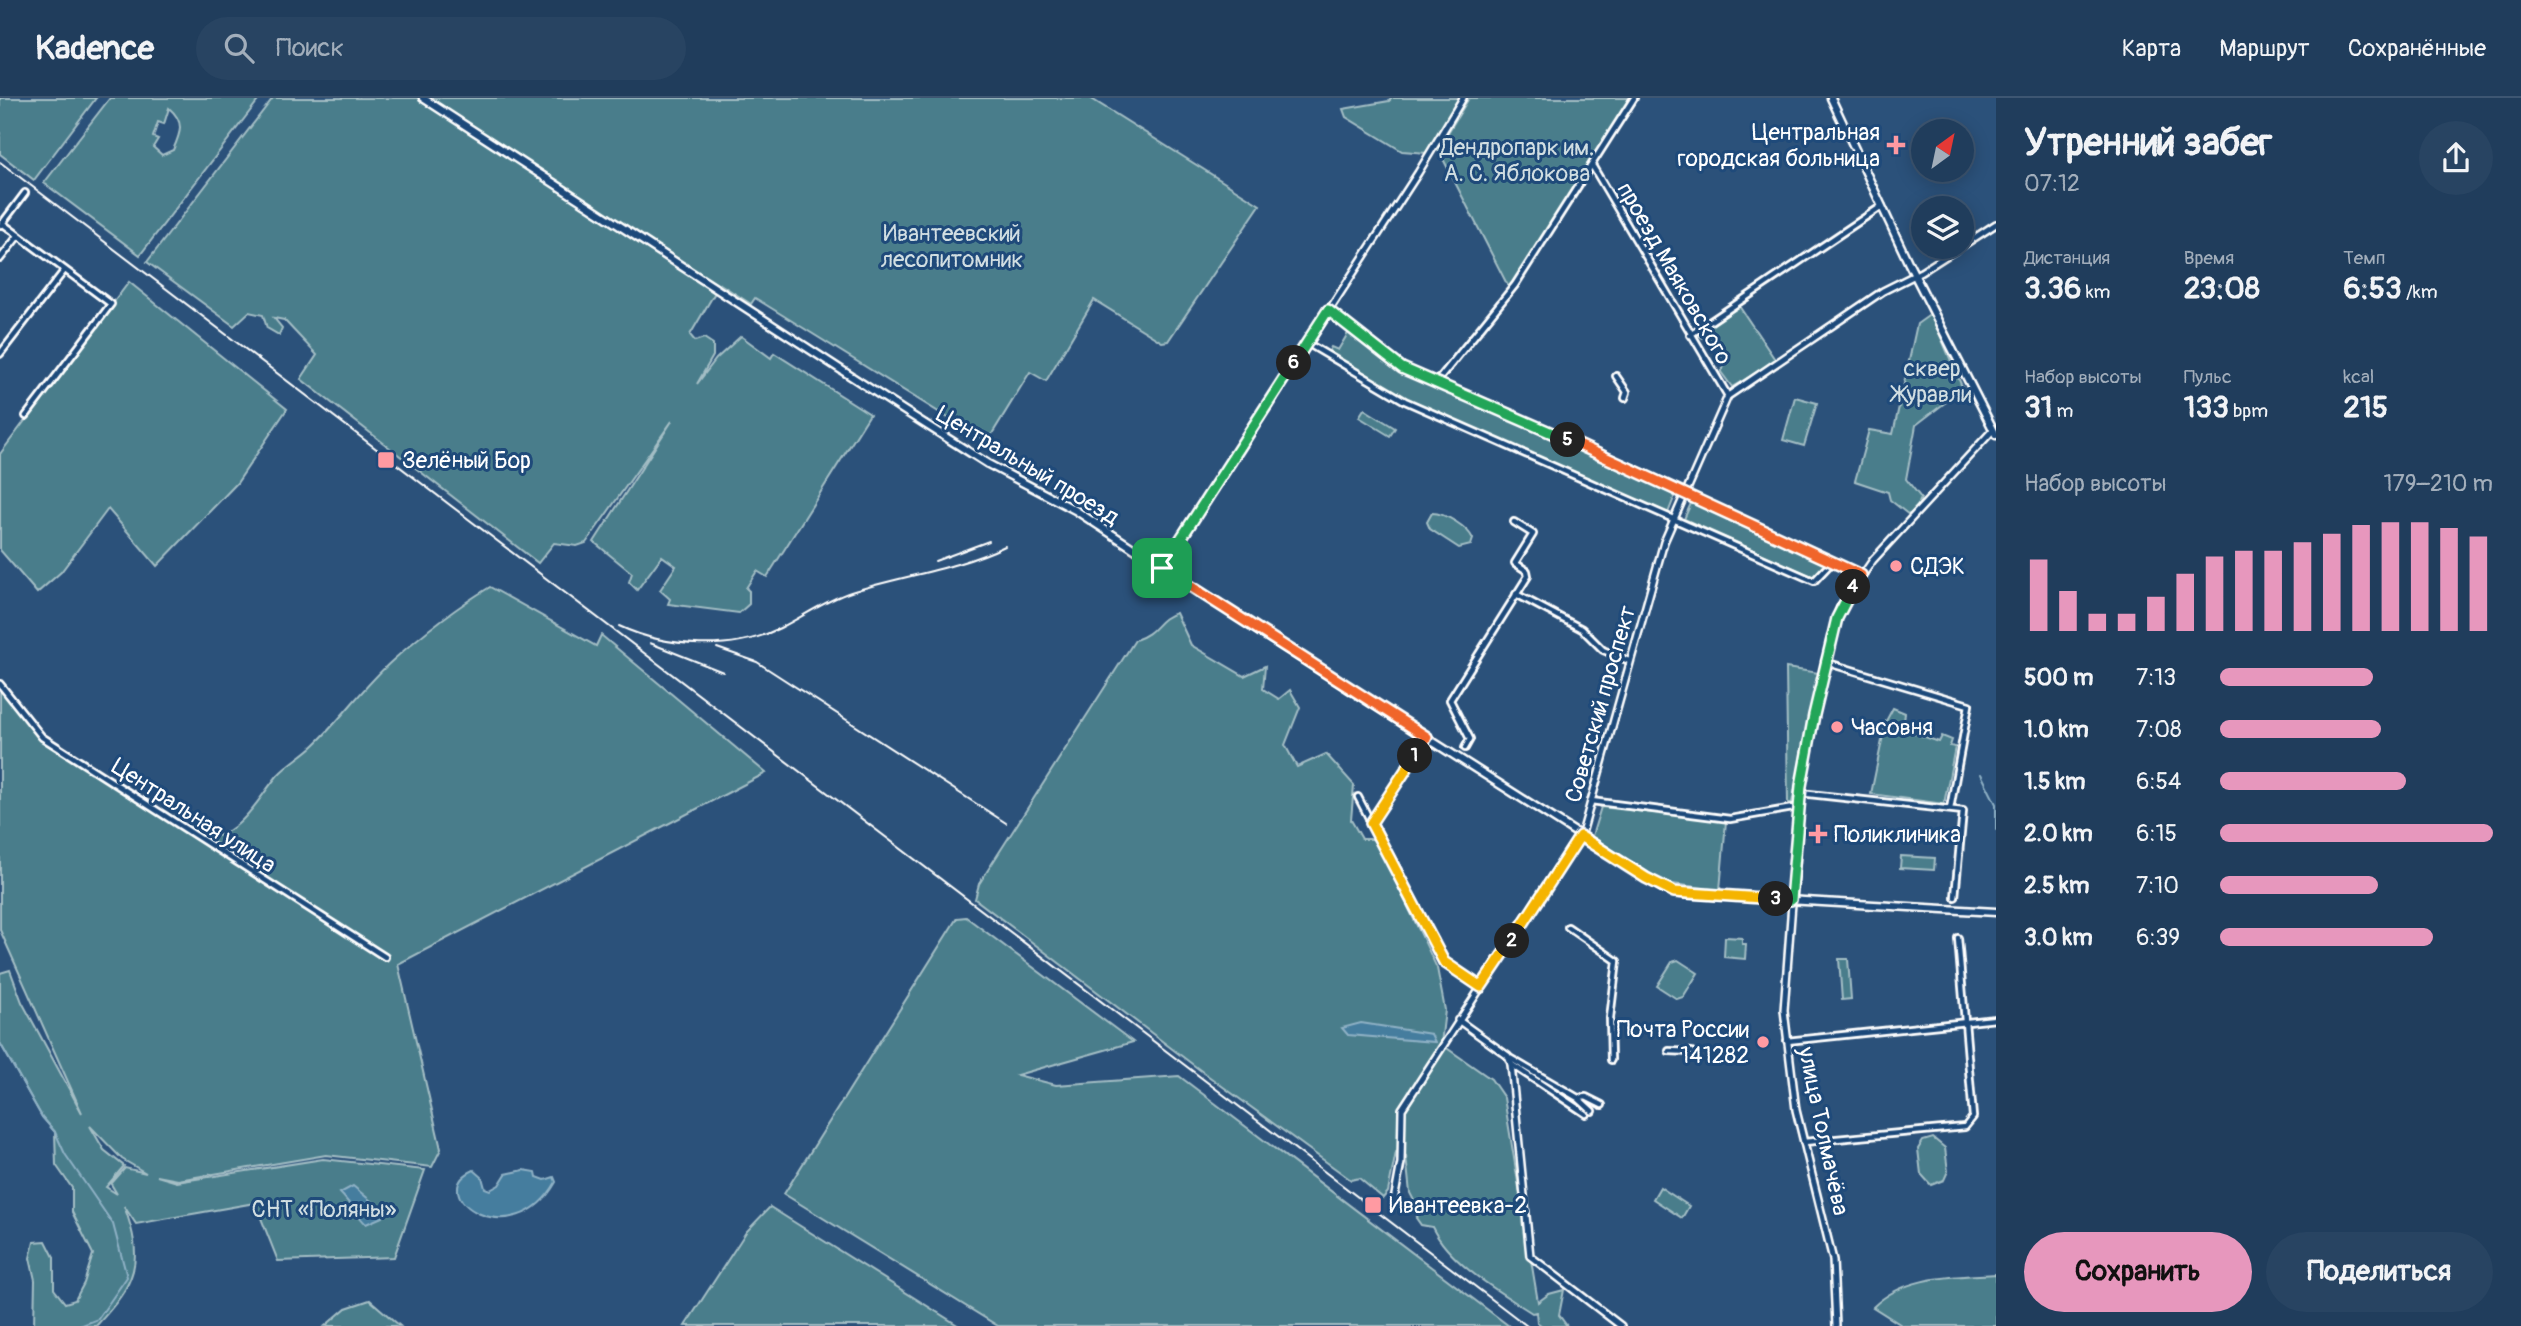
<!DOCTYPE html>
<html lang="ru">
<head>
<meta charset="utf-8">
<style>
  body { margin:0; font-family:Pangolin,sans-serif; background:#284462; color:#f1f3f6; height:100vh; display:flex; flex-direction:column; font-size:26px; white-space:nowrap }
  * { box-sizing:border-box; margin:0 }
  p { font-size:23px; color:#a2aebb }
  .icon { flex:none; width:38px; height:38px; fill:none; stroke:currentColor; stroke-width:2; stroke-linecap:round; stroke-linejoin:round }
  .map { position:relative; flex:1; overflow:hidden }
  .details { display:flex; flex-direction:column; background:#203d5c; width:525px }
  .details>* { flex:none }
  .needle { width:46px; rotate:33deg }
  .tools { position:absolute; left:1911px; top:21px; display:grid; gap:14px }
  .tools a { display:grid; place-items:center; width:63px; height:63px; border-radius:50%; background:#203d5c; box-shadow:0 4px 18px #0003,0 0 0 2px #3d5672; font-size:35px }
  .pin { position:absolute; display:grid; place-items:center; width:60px; height:60px; color:#fff; margin:-30px; border-radius:14px; box-shadow:0 4px 10px #0006 }
  .km { position:absolute; width:35px; height:35px; margin:-18px; border-radius:50%; background:#222; color:#fff; font-size:19px; line-height:35px; text-align:center }
  .round { display:grid; place-items:center; flex:none; width:74px; height:74px; border-radius:37px; background:#284462 }
  .summary { display:flex; align-items:center; justify-content:space-between; height:119px; padding:0 28px }
  h1 { font-size:38px; font-weight:700; line-height:52px }
  .stats { display:grid; grid-template-columns:repeat(3,1fr); gap:10px; height:119px; padding:7px 28px }
  .stats div { display:grid; align-content:center }
  .stats b { font-size:30px; font-weight:700 }
  .stats small { font-size:19px; font-weight:400 }
  .stats p { font-size:19px }
  .chart { height:196px; padding:14px 28px }
  .chart p { display:flex; justify-content:space-between }
  .chart svg { width:100%; height:126px; margin-top:7px; stroke:#e797bd; stroke-width:6 }
  .button { display:flex; gap:14px; margin-top:auto; padding:14px 28px }
  .button a { flex:1; height:80px; border-radius:42px; background:#e797bd; color:#111; font-size:28px; font-weight:700; line-height:80px; text-align:center }
  .button a+a { background:#284462; color:#f1f3f6 }
  ul { padding:0 28px; list-style:none; font-size:23px }
  li { display:grid; grid-template-columns:112px 84px 1fr; align-items:center; height:52px }
  li i { height:18px; border-radius:9px; background:#e797bd }
  header { display:flex; align-items:center; gap:42px; box-sizing:border-box; height:98px; padding:0 35px; background:#203d5c; border-bottom:2px solid #3d5672 }
  header strong { font-size:33px }
  nav { display:flex; gap:38px; margin-inline-start:auto; font-size:24px }
  .search { width:490px; height:63px; background:#284462; display:flex; align-items:center; gap:18px; box-sizing:border-box; padding:0 24px; border-radius:38px; color:#a2aebb; font-size:26px }
  main { display:flex; flex:1; min-height:0 }
  .map>svg:first-child { display:block }
  .green { fill:#487d8b; stroke:#a4bec5; stroke-width:2; fill-rule:evenodd }
  .water { fill:#447d9e; stroke:#8fb1c5; stroke-width:2 }
  .lines { fill:none; stroke-linecap:round; stroke-linejoin:round }
  .stream { stroke:#8fb1c5; stroke-width:2 }
  .minor-casing { stroke:#fff; stroke-width:10 }
  .tertiary-casing { stroke:#fff; stroke-width:10 }
  .secondary-casing { stroke:#fff; stroke-width:11 }
  .minor { stroke:#1f4a7a; stroke-width:4.5 }
  .tertiary { stroke:#1f4a7a; stroke-width:5 }
  .secondary { stroke:#1f4a7a; stroke-width:6 }
  .rail { stroke:#fff; stroke-width:2 }
  .split-1-casing { stroke:#fff; stroke-width:14 }
  .split-2-casing { stroke:#fff; stroke-width:14 }
  .split-3-casing { stroke:#fff; stroke-width:14 }
  .split-4-casing { stroke:#fff; stroke-width:14 }
  .split-5-casing { stroke:#fff; stroke-width:14 }
  .split-6-casing { stroke:#fff; stroke-width:14 }
  .split-7-casing { stroke:#fff; stroke-width:14 }
  .split-1 { stroke:#f0652b; stroke-width:9 }
  .split-2 { stroke:#f5b400; stroke-width:9 }
  .split-3 { stroke:#f5b400; stroke-width:9 }
  .split-4 { stroke:#22a559; stroke-width:9 }
  .split-5 { stroke:#f0652b; stroke-width:9 }
  .split-6 { stroke:#22a559; stroke-width:9 }
  .split-7 { stroke:#22a559; stroke-width:9 }
  .poi-dot { fill:#ff9aa2; stroke:#1f4a7a; stroke-width:2.5 }
  .labels { text-anchor:middle; stroke-width:6; stroke-linejoin:round; paint-order:stroke }
  .poi-label { font-size:23px; fill:#fff; stroke:#1f4a7a; text-anchor:start }
  .park-label { font-size:23px; fill:#d1dee2; stroke:#1f4a7a }
  .street-label { font-size:23px; fill:#fff; stroke:#1f4a7a }
</style>
</head>
<body>
<header>
<strong>Kadence</strong>
<div class="search"><svg class="icon" aria-label="search" viewBox="0 0 24 24"><circle cx="10" cy="10" r="6"/><path d="M15 15l6 6"/></svg>Поиск</div>
<nav><a>Карта</a><a>Маршрут</a><a>Сохранённые</a></nav>
</header>
<main>
<div class="map">
<svg width="1996" height="1228" viewBox="0 0 1996 1228">
  <rect width="100%" height="100%" fill="#2b517a"/>
  <filter id="ink" filterUnits="userSpaceOnUse"><feTurbulence type="fractalNoise" baseFrequency=".0143" numOctaves="2"/><feDisplacementMap in="SourceGraphic" scale="14" xChannelSelector="R" yChannelSelector="G"/><feConvolveMatrix kernelMatrix="1 2 1 2 8 2 1 2 1" color-interpolation-filters="sRGB"/></filter>
  <g filter="url(#ink)">
    <!-- green -->
    <g class="green">
      <path d="M 0,0 L 96,0 L 34,82 L 0,56 Z"/>
      <path d="M 110,0 L 260,0 L 140,157 L 44,85 ZM 169,10 C 185,24 181,34 173,52 L 162,57 L 153,49 L 158,41 L 153,39 L 158,24 L 164,26 Z"/>
      <path d="M 273,0 L 1090,0 L 1260,107 L 1168,243 L 1162,244 L 1094,202 L 1046,283 L 1030,274 L 987,344 L 755,200 L 751,206 L 720,186 L 690,237 L 695,243 L 704,240 L 713,246 L 713,258 L 697,286 L 716,261 L 741,238 L 771,260 L 774,255 L 870,316 L 767,479 L 757,473 L 746,490 L 749,493 L 749,506 L 739,515 L 668,506 L 670,501 L 660,492 L 676,468 L 662,458 L 637,492 L 629,484 L 632,475 L 594,444 L 672,323 L 586,445 L 577,448 L 554,445 L 538,465 L 301,281 L 317,257 L 284,222 L 274,220 L 282,230 L 279,237 L 267,230 L 263,217 L 249,214 L 234,228 L 147,164 Z"/>
      <path d="M 1392,0 L 1459,0 L 1427,55 L 1402,53 L 1346,19 L 1343,11 L 1389,3 Z"/>
      <path d="M 1469,0 L 1630,0 L 1510,192 L 1438,51 Z"/>
      <path d="M 129,184 L 287,311 L 237,385 L 157,468 L 108,411 L 61,474 L 37,495 L 0,452 L 0,356 Z"/>
      <path d="M 1739,208 L 1776,263 L 1732,289 L 1721,274 L 1725,267 L 1714,248 L 1698,237 Z"/>
      <path d="M 1931,216 L 1963,291 L 1916,327 L 1906,381 L 1921,400 L 1917,410 L 1909,417 L 1890,402 L 1888,394 L 1855,383 L 1869,332 L 1893,336 L 1917,226 Z"/>
      <path d="M 1350,232 L 1402,270 L 1600,356 L 1676,395 L 1668,415 L 1411,305 L 1327,257 L 1331,249 L 1338,252 Z"/>
      <path d="M 1795,299 L 1817,305 L 1804,348 L 1783,342 Z"/>
      <path d="M 1364,311 L 1395,330 L 1390,338 L 1359,319 Z"/>
      <path d="M 1692,403 L 1828,466 L 1814,479 L 1684,421 Z"/>
      <path d="M 1432,415 C 1445,415 1468,429 1473,441 L 1471,447 L 1459,450 L 1430,431 L 1427,424 Z"/>
      <path d="M 490,489 L 596,548 L 601,537 L 766,675 L 398,866 L 441,1051 L 432,1069 L 326,1057 L 178,1082 L 157,1078 L 177,1084 L 323,1061 L 425,1072 L 394,1159 L 278,1163 L 255,1105 L 136,1126 L 124,1108 C 145,1164 136,1185 96,1228 L 34,1228 L 35,1182 L 30,1160 L 34,1144 L 46,1143 L 54,1159 L 54,1191 L 65,1205 L 75,1202 L 84,1185 L 93,1156 L 72,1114 L 72,1090 L 56,1067 L 55,1034 L 42,1019 L 0,945 L 0,875 L 10,872 L 22,904 L 82,1015 L 0,832 L 0,587 L 42,639 L 199,743 C 242,737 253,707 278,677 C 289,665 304,657 315,646 C 342,620 364,588 392,563 C 422,536 455,510 490,489 ZM 90,1028 L 122,1061 L 146,1075 L 125,1070 L 111,1086 L 117,1096 L 106,1089 L 124,1068 L 104,1052 Z"/>
      <path d="M 1176,515 L 1191,547 L 1244,578 L 1265,568 L 1263,591 L 1279,601 L 1290,592 L 1300,609 L 1285,647 L 1297,669 L 1326,656 L 1354,687 L 1351,722 L 1362,741 L 1376,741 L 1437,870 L 1445,912 L 1441,946 L 1491,981 L 1504,1000 L 1538,1204 L 1549,1196 L 1564,1192 L 1559,1217 L 1567,1228 L 1542,1228 L 1537,1224 L 1536,1214 L 1532,1215 C 1498,1193 1450,1166 1432,1129 L 1421,1127 L 1416,1120 L 1420,1114 L 1410,1095 L 1406,1058 L 1402,1053 L 1396,1054 L 1388,1094 L 1383,1100 L 1359,1080 L 1351,1082 L 1200,972 L 975,801 L 979,786 L 1135,542 C 1158,535 1156,521 1176,515 Z"/>
      <path d="M 1786,570 L 1819,575 L 1792,705 L 1788,705 Z"/>
      <path d="M 1893,610 L 1905,615 L 1903,631 L 1939,644 L 1942,638 L 1952,642 L 1950,648 L 1955,649 L 1944,706 L 1871,696 L 1886,623 Z"/>
      <path d="M 1601,709 L 1726,723 L 1720,792 L 1664,785 L 1591,741 Z"/>
      <path d="M 1901,758 L 1935,760 L 1934,772 L 1900,770 Z"/>
      <path d="M 966,819 L 1133,944 L 1017,977 L 1056,987 L 1179,978 L 1509,1228 L 998,1228 L 784,1096 L 957,820 Z"/>
      <path d="M 1725,839 L 1742,840 L 1742,846 L 1746,846 L 1745,861 L 1724,859 Z"/>
      <path d="M 1839,861 L 1848,861 L 1851,901 L 1842,902 Z"/>
      <path d="M 1678,862 L 1698,875 L 1683,899 L 1677,901 L 1657,888 L 1672,864 Z"/>
      <path d="M 1933,1040 L 1945,1050 L 1948,1073 L 1944,1082 L 1931,1087 L 1921,1076 L 1918,1051 L 1923,1043 Z"/>
      <path d="M 1660,1089 L 1689,1108 L 1682,1120 L 1653,1101 Z"/>
      <path d="M 770,1109 L 959,1228 L 685,1228 L 746,1134 Z"/>
      <path d="M 1996,1176 L 1996,1228 L 1903,1228 L 1873,1209 C 1905,1177 1953,1179 1996,1176 Z"/>
      <path d="M 370,1202 L 400,1228 L 325,1228 L 346,1210 Z"/>
    </g>
    <!-- water -->
    <g class="water">
      <path d="M 1361,925 L 1431,936 L 1435,944 L 1348,937 L 1342,930 Z"/>
      <path d="M 474,1072 L 482,1079 L 485,1090 L 490,1092 L 499,1087 L 506,1076 L 524,1072 L 536,1074 L 537,1079 L 545,1082 L 554,1079 L 556,1084 C 513,1160 421,1096 474,1072 Z"/>
      <path d="M 353,1088 L 383,1113 L 382,1119 L 366,1126 C 356,1116 350,1105 340,1095 Z"/>
    </g>
    <g class="lines">
      <!-- stream -->
      <g class="stream">
        <path d="M 1981,676 L 1996,706 L 1996,732"/>
        <path d="M 0,945 L 42,1019 L 55,1034 L 65,1056 L 113,1126 L 127,1179 L 98,1221 L 80,1228"/>
      </g>
      <!-- minor casing -->
      <g class="minor-casing">
        <g id="minor">
          <path d="M 1593,69 L 1728,298"/>
          <path d="M 2,125 L 111,206 L 26,318"/>
          <path d="M 1,127 L 25,95"/>
          <path d="M 0,161 L 18,138"/>
          <path d="M 1328,212 L 1402,270 L 1600,356 L 1832,464"/>
          <path d="M 1690,237 L 1882,108"/>
          <path d="M 1307,245 L 1405,303 L 1814,483 L 1832,464 L 1861,477"/>
          <path d="M 0,256 L 64,173"/>
          <path d="M 1616,278 L 1627,294 L 1625,300"/>
          <path d="M 1436,285 L 1515,187 L 1634,0"/>
          <path d="M 1516,496 L 1582,531 L 1603,552 L 1629,563"/>
          <path d="M 1825,564 L 1969,607 L 1950,711"/>
          <path d="M 0,586 L 42,639 L 385,859"/>
          <path d="M 1465,650 L 1470,641 L 1450,602 L 1528,478 L 1527,473 L 1515,465 L 1533,436 L 1514,424"/>
          <path d="M 1800,695 L 1963,713 L 1955,799"/>
          <path d="M 1358,699 L 1444,864 L 1481,889"/>
          <path d="M 1591,703 L 1730,721 L 1799,709"/>
          <path d="M 1371,724 L 1428,639"/>
          <path d="M 1568,829 L 1617,863 L 1610,920 L 1611,962"/>
          <path d="M 1787,943 L 1996,921"/>
          <path d="M 1669,953 L 1692,954"/>
          <path d="M 1508,959 L 1578,1000 L 1592,1013"/>
          <path d="M 1511,966 L 1586,1016"/>
          <path d="M 1579,1000 L 1586,999 L 1602,1007"/>
          <path d="M 1804,1044 L 1965,1029 L 1973,1019 L 1958,840"/>
        </g>
      </g>
      <!-- tertiary casing -->
      <g class="tertiary-casing">
        <g id="tertiary">
          <path d="M 1962,148 L 1996,126"/>
          <path d="M 1162,470 L 1418,75 L 1463,0"/>
          <path d="M 1458,922 L 1508,958 L 1511,966 L 1530,1158 L 1621,1228"/>
          <path d="M 1393,1108 L 1401,1065 L 1402,1011 L 1583,732 L 1664,444 L 1728,298 L 1883,193 L 1921,174 L 1960,149"/>
          <path d="M 1836,1228 L 1833,1162 L 1796,1012 L 1784,912 L 1801,685 L 1825,564 L 1840,510 L 1873,462 L 1993,332"/>
        </g>
      </g>
      <!-- secondary casing -->
      <g class="secondary-casing">
        <g id="secondary">
          <path d="M 423,0 L 903,312 L 988,366 L 1075,412 L 1284,549 L 1663,790 L 1684,796 L 1996,814"/>
          <path d="M 1831,0 L 1909,166 L 1996,337"/>
        </g>
      </g>
      <!-- minor -->
      <use href="#minor" class="minor"/>
      <!-- tertiary -->
      <use href="#tertiary" class="tertiary"/>
      <!-- secondary -->
      <use href="#secondary" class="secondary"/>
      <!-- rail -->
      <g class="rail">
        <path d="M 0,64 L 1527,1228"/>
        <path d="M 935,463 L 989,443"/>
        <path d="M 619,528 C 666,550 733,554 780,530 C 804,518 826,502 851,494 C 902,478 957,471 1005,448"/>
        <path d="M 650,545 L 723,574"/>
        <path d="M 717,550 L 757,564 L 1006,725"/>
      </g>
    </g>
  </g>
  <g class="lines" filter="url(#ink)">
    <!-- split-1 casing -->
    <g class="split-1-casing">
      <path id="split-1" d="M 1162,470 L 1427,639 L 1415,658"/>
    </g>
    <!-- split-2 casing -->
    <g class="split-2-casing">
      <path id="split-2" d="M 1415,658 L 1371,725 L 1444,864 L 1481,889 L 1512,843"/>
    </g>
    <!-- split-3 casing -->
    <g class="split-3-casing">
      <path id="split-3" d="M 1512,843 L 1580,738 L 1646,780 L 1674,794 L 1776,801"/>
    </g>
    <!-- split-4 casing -->
    <g class="split-4-casing">
      <path id="split-4" d="M 1776,801 L 1791,802 L 1801,688 L 1814,617 L 1837,520 L 1853,489"/>
    </g>
    <!-- split-5 casing -->
    <g class="split-5-casing">
      <path id="split-5" d="M 1568,342 L 1861,477 L 1853,489"/>
    </g>
    <!-- split-6 casing -->
    <g class="split-6-casing">
      <path id="split-6" d="M 1294,265 L 1328,212 L 1402,270 L 1568,342"/>
    </g>
    <!-- split-7 casing -->
    <g class="split-7-casing">
      <path id="split-7" d="M 1162,470 L 1294,265"/>
    </g>
    <!-- split-1 -->
    <use href="#split-1" class="split-1"/>
    <!-- split-2 -->
    <use href="#split-2" class="split-2"/>
    <!-- split-3 -->
    <use href="#split-3" class="split-3"/>
    <!-- split-4 -->
    <use href="#split-4" class="split-4"/>
    <!-- split-5 -->
    <use href="#split-5" class="split-5"/>
    <!-- split-6 -->
    <use href="#split-6" class="split-6"/>
    <!-- split-7 -->
    <use href="#split-7" class="split-7"/>
  </g>
  <!-- markers -->
  <g class="poi-dot">
    <path d="M1892.5 36.5h7v7h7v7h-7v7h-7v-7h-7v-7h7z"/>
    <rect x="377" y="353" width="18" height="18" rx="3.5"/>
    <circle cx="1896" cy="468" r="7"/>
    <circle cx="1837" cy="629" r="7"/>
    <path d="M1814.5 725.5h7v7h7v7h-7v7h-7v-7h-7v-7h7z"/>
    <circle cx="1763" cy="944" r="7"/>
    <rect x="1364" y="1098" width="18" height="18" rx="3.5"/>
  </g>
  <g class="labels">
    <!-- poi labels -->
    <g class="poi-label">
      <text x="1880" y="42" text-anchor="end">Центральная<tspan x="1880" dy="26">городская больница</tspan></text>
      <text x="402" y="370">Зелёный Бор</text>
      <text x="1910" y="476">СДЭК</text>
      <text x="1851" y="637">Часовня</text>
      <text x="1834" y="744">Поликлиника</text>
      <text x="1749" y="939" text-anchor="end">Почта России<tspan x="1749" dy="26">141282</tspan></text>
      <text x="1389" y="1115">Ивантеевка-2</text>
    </g>
    <!-- park labels -->
    <g class="park-label">
      <text x="1517" y="57">Дендропарк им.<tspan x="1517" dy="26">А. С. Яблокова</tspan></text>
      <text x="952" y="143">Ивантеевский<tspan x="952" dy="26">лесопитомник</tspan></text>
      <text x="1932" y="278">сквер<tspan x="1932" dy="26">Журавли</tspan></text>
      <text x="324" y="1119">СНТ «Поляны»</text>
    </g>
    <!-- street labels -->
    <g class="street-label">
      <text transform="translate(1675 175) rotate(60)" y="8">проезд Маяковского</text>
      <text transform="translate(1028 367) rotate(31)" y="8">Центральный проезд</text>
      <text transform="translate(1600 606) rotate(-74)" y="8">Советский проспект</text>
      <text transform="translate(194 717) rotate(33)" y="8">Центральная улица</text>
      <text transform="translate(1824 1033) rotate(78)" y="8">улица Толмачёва</text>
    </g>
  </g>
</svg>
<div class="tools">
<a><svg class="needle" viewBox="-14 -14 28 28"><path d="M0-13l5 13h-10z" fill="#e53935"/><path d="M0 13l5-13h-10z" fill="#a2aebb"/></svg></a>
<a><svg class="icon" aria-label="layers" viewBox="0 0 24 24"><path d="M12 4l9 5-9 5-9-5zM3 14l9 5 9-5"/></svg></a>
</div>
<div class="pin" style="left:1162px;top:470px;background:#1e9e55"><svg class="icon" aria-label="arrive" viewBox="0 0 24 24"><path d="M6 21V4h12l-3 4 3 4H6"/></svg></div>
<b class="km" style="left:1415px;top:658px">1</b>
<b class="km" style="left:1512px;top:843px">2</b>
<b class="km" style="left:1776px;top:801px">3</b>
<b class="km" style="left:1853px;top:489px">4</b>
<b class="km" style="left:1568px;top:342px">5</b>
<b class="km" style="left:1294px;top:265px">6</b>
</div>
<section class="details">
<div class="summary"><div><h1>Утренний забег</h1><p>07:12</p></div><a class="round"><svg class="icon" aria-label="share" viewBox="0 0 24 24"><path d="M12 15V3M7 8l5-5 5 5M5 13v7h14v-7"/></svg></a></div>
<div class="stats">
<div><p>Дистанция</p><b>3.36<small> km</small></b></div>
<div><p>Время</p><b>23:08</b></div>
<div><p>Темп</p><b>6:53<small> /km</small></b></div>
</div>
<div class="stats">
<div><p>Набор высоты</p><b>31<small> m</small></b></div>
<div><p>Пульс</p><b>133<small> bpm</small></b></div>
<div><p>kcal</p><b>215</b></div>
</div>
<div class="chart"><p><span>Набор высоты</span>179–210 m</p>
<svg viewBox="0 0 160 44" preserveAspectRatio="none"><path d="M5 44V19M15 44V30M25 44V38M35 44V38M45 44V32M55 44V24M65 44V18M75 44V16M85 44V16M95 44V13M105 44V10M115 44V7M125 44V6M135 44V6M145 44V8M155 44V11"/></svg>
</div>
<ul>
<li><b>500 m</b>7:13<i style="width:56%"></i></li>
<li><b>1.0 km</b>7:08<i style="width:59%"></i></li>
<li><b>1.5 km</b>6:54<i style="width:68%"></i></li>
<li><b>2.0 km</b>6:15<i style="width:100%"></i></li>
<li><b>2.5 km</b>7:10<i style="width:58%"></i></li>
<li><b>3.0 km</b>6:39<i style="width:78%"></i></li>
</ul>
<div class="button"><a>Сохранить</a><a>Поделиться</a></div>
</section>
</main>
</body>
</html>
